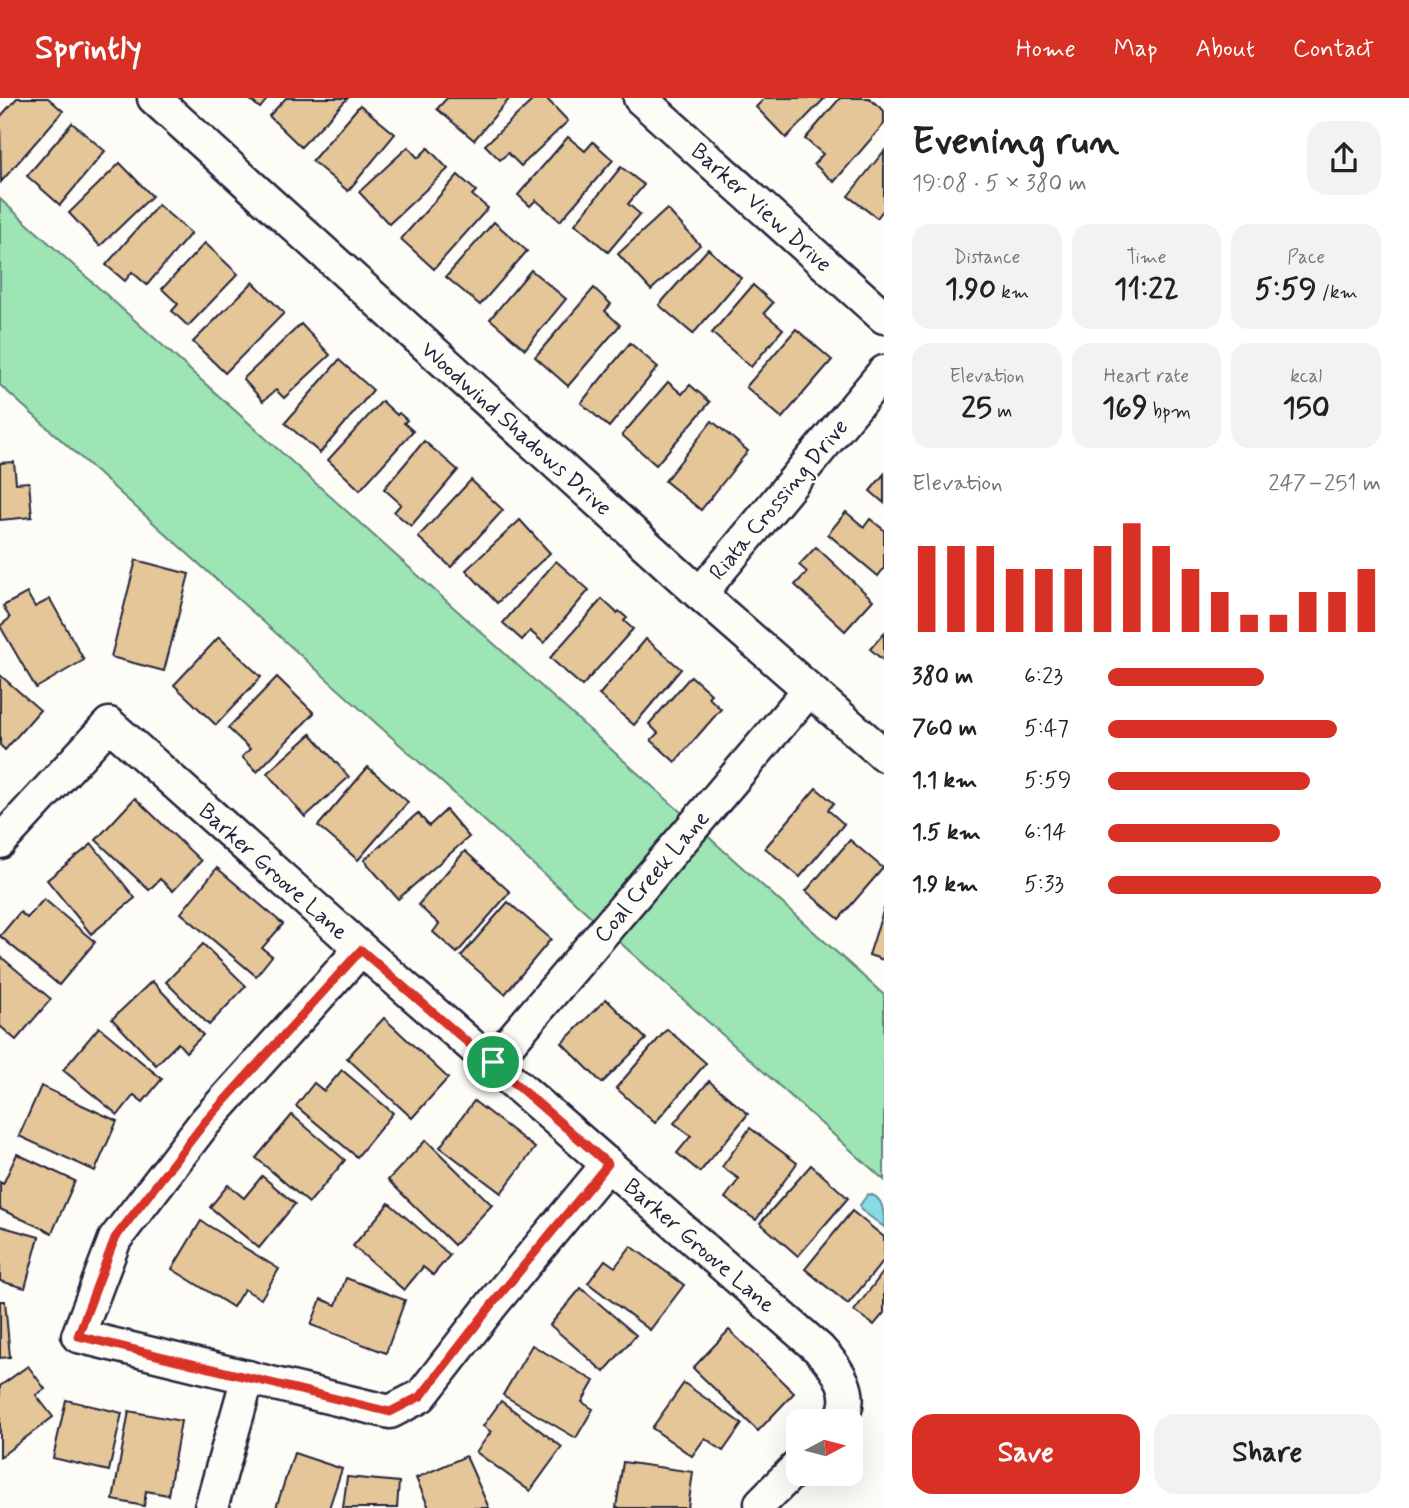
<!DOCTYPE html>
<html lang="en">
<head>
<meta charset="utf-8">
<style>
  body { margin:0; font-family:Mynerve,sans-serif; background:#f2f2f2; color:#222; height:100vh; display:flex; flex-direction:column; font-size:26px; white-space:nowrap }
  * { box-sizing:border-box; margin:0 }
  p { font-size:23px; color:#767676 }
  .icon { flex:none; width:38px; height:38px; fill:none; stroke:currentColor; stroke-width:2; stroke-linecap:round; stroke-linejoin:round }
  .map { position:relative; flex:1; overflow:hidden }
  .side { display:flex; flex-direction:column; background:#fff; width:525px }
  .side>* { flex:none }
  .needle { width:46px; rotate:83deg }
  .fabs { position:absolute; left:786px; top:1311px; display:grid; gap:14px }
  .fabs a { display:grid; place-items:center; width:77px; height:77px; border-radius:14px; background:#fff; box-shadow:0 7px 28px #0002; font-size:35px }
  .pin { position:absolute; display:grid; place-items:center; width:60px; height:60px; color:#fff; margin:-30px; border:4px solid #fff; border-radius:50%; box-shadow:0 2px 7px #0007 }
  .round { display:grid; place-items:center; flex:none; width:74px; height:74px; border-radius:21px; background:#f2f2f2 }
  .overview { display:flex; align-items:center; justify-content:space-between; height:119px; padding:0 28px }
  h1 { font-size:38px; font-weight:700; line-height:52px }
  .metrics { display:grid; grid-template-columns:repeat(3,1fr); gap:10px; height:119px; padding:7px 28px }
  .metrics div { display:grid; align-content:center; border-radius:18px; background:#f2f2f2; text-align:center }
  .metrics b { font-size:30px; font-weight:700 }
  .metrics small { font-size:19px; font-weight:400 }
  .metrics p { font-size:19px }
  .chart { height:196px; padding:14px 28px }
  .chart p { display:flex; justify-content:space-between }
  .chart svg { width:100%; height:126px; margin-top:7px; stroke:#d93025; stroke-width:6 }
  .cta { display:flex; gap:14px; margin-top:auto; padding:14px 28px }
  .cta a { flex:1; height:80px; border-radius:21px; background:#d93025; color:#fff; font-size:28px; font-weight:700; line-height:80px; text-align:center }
  .cta a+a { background:#f2f2f2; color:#222 }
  ul { padding:0 28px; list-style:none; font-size:23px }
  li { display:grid; grid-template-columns:112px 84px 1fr; align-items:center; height:52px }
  li i { height:18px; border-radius:9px; background:#d93025 }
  header { display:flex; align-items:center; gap:42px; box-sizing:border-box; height:98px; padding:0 35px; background:#d93025; color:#fff }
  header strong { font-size:33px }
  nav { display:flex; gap:38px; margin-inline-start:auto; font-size:24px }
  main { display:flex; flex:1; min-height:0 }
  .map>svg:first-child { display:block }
  .green { fill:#9de5b4; stroke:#608478; stroke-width:2 }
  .water { fill:#89dae3; stroke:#6090a0; stroke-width:2 }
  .building { fill:#e5c698; stroke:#22223b; stroke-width:2 }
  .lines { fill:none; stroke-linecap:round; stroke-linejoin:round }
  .minor-casing { stroke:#22223b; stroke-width:37 }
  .minor { stroke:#fdfcf7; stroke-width:32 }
  .route-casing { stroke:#fff; stroke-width:14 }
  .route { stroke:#d93025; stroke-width:9 }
  .labels { text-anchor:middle; stroke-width:5; stroke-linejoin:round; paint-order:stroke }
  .street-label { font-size:23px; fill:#22223b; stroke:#fdfcf7 }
</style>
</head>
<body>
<header>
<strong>Sprintly</strong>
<nav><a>Home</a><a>Map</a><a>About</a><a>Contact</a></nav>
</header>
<main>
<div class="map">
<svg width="884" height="1410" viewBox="0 0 884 1410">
  <rect width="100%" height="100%" fill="#fdfcf7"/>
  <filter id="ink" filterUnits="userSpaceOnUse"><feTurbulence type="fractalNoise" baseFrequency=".0143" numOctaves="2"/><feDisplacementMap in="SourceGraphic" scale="14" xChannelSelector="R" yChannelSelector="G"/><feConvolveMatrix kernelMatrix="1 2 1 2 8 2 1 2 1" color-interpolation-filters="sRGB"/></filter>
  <g filter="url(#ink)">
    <!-- green -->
    <path class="green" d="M 0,101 L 884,897 L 884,1082 L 0,287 Z"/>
    <!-- water -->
    <path class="water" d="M 868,1096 C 884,1098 884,1115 884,1129 L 861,1112 L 860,1107 Z"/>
    <!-- building -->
    <g class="building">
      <path d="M 17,0 L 48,0 L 63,13 L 1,84 L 0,19 Z"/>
      <path d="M 248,0 L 268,0 L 260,10 Z"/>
      <path d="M 286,0 L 348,0 L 301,49 L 269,18 Z"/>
      <path d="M 447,0 L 510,0 L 474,42 L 437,11 Z"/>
      <path d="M 535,0 L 546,0 L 568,23 L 521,68 L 508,55 L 500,62 L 485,47 Z"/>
      <path d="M 765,0 L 825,0 L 786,40 L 756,9 Z"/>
      <path d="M 840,0 L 869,0 L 884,13 L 884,26 L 834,84 L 814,66 L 823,56 L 805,41 Z"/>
      <path d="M 360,7 L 395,36 L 348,93 L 312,63 Z"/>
      <path d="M 72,25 L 105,53 L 60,107 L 27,78 Z"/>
      <path d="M 568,39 L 585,53 L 593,44 L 613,62 L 560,123 L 536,102 L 530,108 L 518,97 Z"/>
      <path d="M 408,49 L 418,60 L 428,50 L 448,71 L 389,126 L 359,94 Z"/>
      <path d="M 884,53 L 884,111 L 877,120 L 848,98 Z"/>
      <path d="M 120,65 L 152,98 L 100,148 L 69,115 Z"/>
      <path d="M 621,69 L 644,87 L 628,106 L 640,116 L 608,154 L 575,126 Z"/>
      <path d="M 458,77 L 476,93 L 472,97 L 488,110 L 434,171 L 401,141 Z"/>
      <path d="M 158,107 L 191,135 L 147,187 L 132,174 L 125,183 L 106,167 Z"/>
      <path d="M 667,111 L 700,147 L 651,192 L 618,156 Z"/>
      <path d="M 494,124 L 527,153 L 480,207 L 446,179 Z"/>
      <path d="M 205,145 L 238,176 L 188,228 L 172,213 L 178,206 L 162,191 Z"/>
      <path d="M 708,151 L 741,180 L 693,236 L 659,207 Z"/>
      <path d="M 531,172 L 566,201 L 525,251 L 490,221 Z"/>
      <path d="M 253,184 L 284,215 L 225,275 L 193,244 Z"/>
      <path d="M 753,187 L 773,205 L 764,215 L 783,231 L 751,269 L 712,235 Z"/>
      <path d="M 594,190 L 611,206 L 605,213 L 620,227 L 568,288 L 535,259 Z"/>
      <path d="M 301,226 L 330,257 L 284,300 L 276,292 L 263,303 L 243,281 Z"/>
      <path d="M 796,231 L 832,262 L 782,320 L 746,289 Z"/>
      <path d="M 630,245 L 658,269 L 609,329 L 581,305 Z"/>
      <path d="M 339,262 L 373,292 L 320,355 L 285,325 Z"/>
      <path d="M 668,284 L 682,296 L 690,287 L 710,304 L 656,367 L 622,337 Z"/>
      <path d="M 382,303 L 397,317 L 399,315 L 407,322 L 404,325 L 413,333 L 360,392 L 328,362 Z"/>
      <path d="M 712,323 L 748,353 L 701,412 L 665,383 Z"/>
      <path d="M 424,343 L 458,372 L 411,428 L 394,414 L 401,406 L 384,391 Z"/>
      <path d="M 14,364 L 16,385 L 29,384 L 32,419 L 0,422 L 0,365 Z"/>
      <path d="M 884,376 L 884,405 L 870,393 Z"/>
      <path d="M 471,382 L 503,412 L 451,469 L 418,439 Z"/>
      <path d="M 846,414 L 864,429 L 870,421 L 884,432 L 884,470 L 878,478 L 828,436 Z"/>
      <path d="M 520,422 L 550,455 L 497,505 L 466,472 Z"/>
      <path d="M 816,449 L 873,502 L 845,533 L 795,487 L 807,474 L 799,467 Z"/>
      <path d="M 136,462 L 189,476 L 164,573 L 111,559 Z"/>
      <path d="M 556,463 L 589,492 L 544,545 L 530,533 L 522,542 L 503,525 Z"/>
      <path d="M 27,495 L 35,509 L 50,501 L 84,562 L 36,590 L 0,528 L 10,520 L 3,508 Z"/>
      <path d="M 602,501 L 617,515 L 619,513 L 627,520 L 624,523 L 633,531 L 582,588 L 550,560 Z"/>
      <path d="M 884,535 L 884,563 L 870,551 Z"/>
      <path d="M 219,539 L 261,579 L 216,627 L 174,587 Z"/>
      <path d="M 646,541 L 681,571 L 634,627 L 599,597 Z"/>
      <path d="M 0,577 L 40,612 L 5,652 L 0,647 Z"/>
      <path d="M 691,578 L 711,596 L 708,599 L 721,611 L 675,664 L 651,642 L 658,635 L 649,626 Z"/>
      <path d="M 277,579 L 314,615 L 257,674 L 242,659 L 250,651 L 228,630 Z"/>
      <path d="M 311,636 L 349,679 L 305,719 L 267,675 Z"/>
      <path d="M 368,669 L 408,704 L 358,762 L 318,728 Z"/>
      <path d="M 816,690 L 834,705 L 828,712 L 844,726 L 800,779 L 765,750 Z"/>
      <path d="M 135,700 L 201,763 L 173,793 L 160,781 L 149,792 L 96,742 Z"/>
      <path d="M 446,712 L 469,739 L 398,801 L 364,762 L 418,715 L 429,728 Z"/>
      <path d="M 850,742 L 883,770 L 839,821 L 806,793 Z"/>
      <path d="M 92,746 L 135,800 L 91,836 L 47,782 Z"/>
      <path d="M 465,753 L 510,794 L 457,855 L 433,834 L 439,826 L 418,807 Z"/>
      <path d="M 217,770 L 283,826 L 262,850 L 272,858 L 256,878 L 181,815 Z"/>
      <path d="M 44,801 L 95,844 L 59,887 L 0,838 L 20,814 L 27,820 Z"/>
      <path d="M 508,804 L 551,841 L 505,896 L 461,858 Z"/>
      <path d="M 884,810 L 884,862 L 869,857 Z"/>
      <path d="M 203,846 L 246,888 L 209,927 L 166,884 Z"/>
      <path d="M 0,858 L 51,901 L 16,942 L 0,928 Z"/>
      <path d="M 152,883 L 203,937 L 186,954 L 178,945 L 156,967 L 112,921 Z"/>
      <path d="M 606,901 L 646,941 L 602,985 L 562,945 Z"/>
      <path d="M 384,920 L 448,980 L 412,1020 L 347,960 Z"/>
      <path d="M 99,929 L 162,981 L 143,1004 L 134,997 L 118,1017 L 63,972 Z"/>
      <path d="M 667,931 L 706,965 L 655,1025 L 616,990 Z"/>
      <path d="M 342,972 L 393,1015 L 357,1059 L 296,1008 L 314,985 L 324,993 Z"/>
      <path d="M 709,983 L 748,1016 L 700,1074 L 677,1055 L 691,1038 L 674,1025 Z"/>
      <path d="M 41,988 L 117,1023 L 95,1073 L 19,1038 Z"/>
      <path d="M 474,1003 L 535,1050 L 501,1095 L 440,1049 Z"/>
      <path d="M 292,1017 L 345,1062 L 309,1105 L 256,1060 Z"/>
      <path d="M 750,1030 L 797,1065 L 756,1122 L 725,1100 L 739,1081 L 722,1069 Z"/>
      <path d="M 426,1042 L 492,1107 L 454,1147 L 388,1082 Z"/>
      <path d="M 17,1056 L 75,1083 L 52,1135 L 0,1111 L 0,1084 L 3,1086 Z"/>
      <path d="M 811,1067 L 848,1100 L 798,1158 L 760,1125 Z"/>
      <path d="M 262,1078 L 295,1106 L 259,1150 L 210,1109 L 228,1087 L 244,1100 Z"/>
      <path d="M 389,1105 L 450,1157 L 433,1177 L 423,1169 L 404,1192 L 353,1148 Z"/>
      <path d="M 852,1113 L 884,1139 L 884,1162 L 848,1206 L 805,1171 Z"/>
      <path d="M 201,1123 L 279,1171 L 261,1201 L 244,1191 L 233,1209 L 172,1171 Z"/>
      <path d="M 0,1128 L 39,1139 L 25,1190 L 0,1183 Z"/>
      <path d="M 631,1148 L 684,1187 L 650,1232 L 588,1185 L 605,1162 L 615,1169 Z"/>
      <path d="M 884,1173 L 884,1215 L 874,1227 L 854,1213 Z"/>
      <path d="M 346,1180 L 405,1202 L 386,1255 L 311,1227 L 321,1201 L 336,1207 Z"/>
      <path d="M 581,1190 L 636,1237 L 604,1274 L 550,1227 Z"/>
      <path d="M 0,1203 L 5,1203 L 10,1259 L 0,1260 Z"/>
      <path d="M 729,1232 L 794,1295 L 758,1333 L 693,1270 Z"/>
      <path d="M 532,1247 L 594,1283 L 582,1304 L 593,1311 L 576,1340 L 503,1297 Z"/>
      <path d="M 28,1268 L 45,1291 L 36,1297 L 53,1319 L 0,1359 L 0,1288 Z"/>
      <path d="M 684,1285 L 742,1326 L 723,1353 L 705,1340 L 692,1358 L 652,1330 Z"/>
      <path d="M 66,1302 L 122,1315 L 109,1373 L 53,1360 Z"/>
      <path d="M 501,1303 L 562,1349 L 530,1393 L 476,1354 L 491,1334 L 483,1328 Z"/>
      <path d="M 129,1313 L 181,1323 L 168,1397 L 146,1393 L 144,1408 L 113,1402 Z"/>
      <path d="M 294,1355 L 342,1371 L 329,1410 L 276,1410 Z"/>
      <path d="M 466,1358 L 489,1410 L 429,1410 L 416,1380 Z"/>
      <path d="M 623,1364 L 693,1374 L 688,1410 L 616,1410 Z"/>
      <path d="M 347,1379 L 399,1384 L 397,1410 L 343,1410 Z"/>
    </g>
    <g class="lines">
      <!-- minor casing -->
      <g class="minor-casing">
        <g id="minor">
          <path d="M 154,0 L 700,496 L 884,657"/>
          <path d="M 640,0 L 884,219"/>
          <path d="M 700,496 L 884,274"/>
          <path d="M 0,744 L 109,626 L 361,851 L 819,1251 C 837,1270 858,1297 839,1323"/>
          <path d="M 361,851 L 205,1024 L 115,1141 L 78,1238 L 390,1314 L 421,1298 L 494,1204 L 608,1066"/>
          <path d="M 493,964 L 809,592"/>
          <path d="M 761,1405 L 798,1368"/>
          <path d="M 211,1410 L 248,1279"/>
        </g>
      </g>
      <!-- minor -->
      <use href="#minor" class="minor"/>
    </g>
  </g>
  <g class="lines" filter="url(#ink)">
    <!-- route casing -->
    <g class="route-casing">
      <path id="route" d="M 361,852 L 608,1066 L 494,1204 L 421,1298 L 390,1314 L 78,1238 L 115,1140 L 205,1024 Z"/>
    </g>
    <!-- route -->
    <use href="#route" class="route"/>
  </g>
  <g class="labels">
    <!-- street labels -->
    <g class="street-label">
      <text transform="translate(762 109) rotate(42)" y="8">Barker View Drive</text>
      <text transform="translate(517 330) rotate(42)" y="8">Woodwind Shadows Drive</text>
      <text transform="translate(778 401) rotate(-50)" y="8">Riata Crossing Drive</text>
      <text transform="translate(274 773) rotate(42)" y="8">Barker Groove Lane</text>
      <text transform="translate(651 778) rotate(-50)" y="8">Coal Creek Lane</text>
      <text transform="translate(700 1147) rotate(41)" y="8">Barker Groove Lane</text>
    </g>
  </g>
</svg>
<div class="fabs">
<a><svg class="needle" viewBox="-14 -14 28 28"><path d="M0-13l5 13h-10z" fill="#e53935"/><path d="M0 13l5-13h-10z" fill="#767676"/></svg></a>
</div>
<div class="pin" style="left:493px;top:964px;background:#1e9e55"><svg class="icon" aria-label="arrive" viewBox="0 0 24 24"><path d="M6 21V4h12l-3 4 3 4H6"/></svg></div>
</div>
<section class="side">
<div class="overview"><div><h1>Evening run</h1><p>19:08 · 5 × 380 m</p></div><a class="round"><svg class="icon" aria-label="share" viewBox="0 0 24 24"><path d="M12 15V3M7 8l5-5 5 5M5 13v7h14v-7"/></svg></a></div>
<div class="metrics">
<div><p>Distance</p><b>1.90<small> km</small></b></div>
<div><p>Time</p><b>11:22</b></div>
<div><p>Pace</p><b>5:59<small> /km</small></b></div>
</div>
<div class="metrics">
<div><p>Elevation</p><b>25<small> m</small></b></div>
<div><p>Heart rate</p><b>169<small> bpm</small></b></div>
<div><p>kcal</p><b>150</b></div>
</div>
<div class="chart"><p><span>Elevation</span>247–251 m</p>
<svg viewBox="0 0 160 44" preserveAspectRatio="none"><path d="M5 44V14M15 44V14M25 44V14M35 44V22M45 44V22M55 44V22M65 44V14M75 44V6M85 44V14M95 44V22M105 44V30M115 44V38M125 44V38M135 44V30M145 44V30M155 44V22"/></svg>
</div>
<ul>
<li><b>380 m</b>6:23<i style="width:57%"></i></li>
<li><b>760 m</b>5:47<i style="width:84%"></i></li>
<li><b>1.1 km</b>5:59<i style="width:74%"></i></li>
<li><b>1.5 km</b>6:14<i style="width:63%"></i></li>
<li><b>1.9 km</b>5:33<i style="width:100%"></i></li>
</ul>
<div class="cta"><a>Save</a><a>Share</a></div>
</section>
</main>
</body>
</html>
